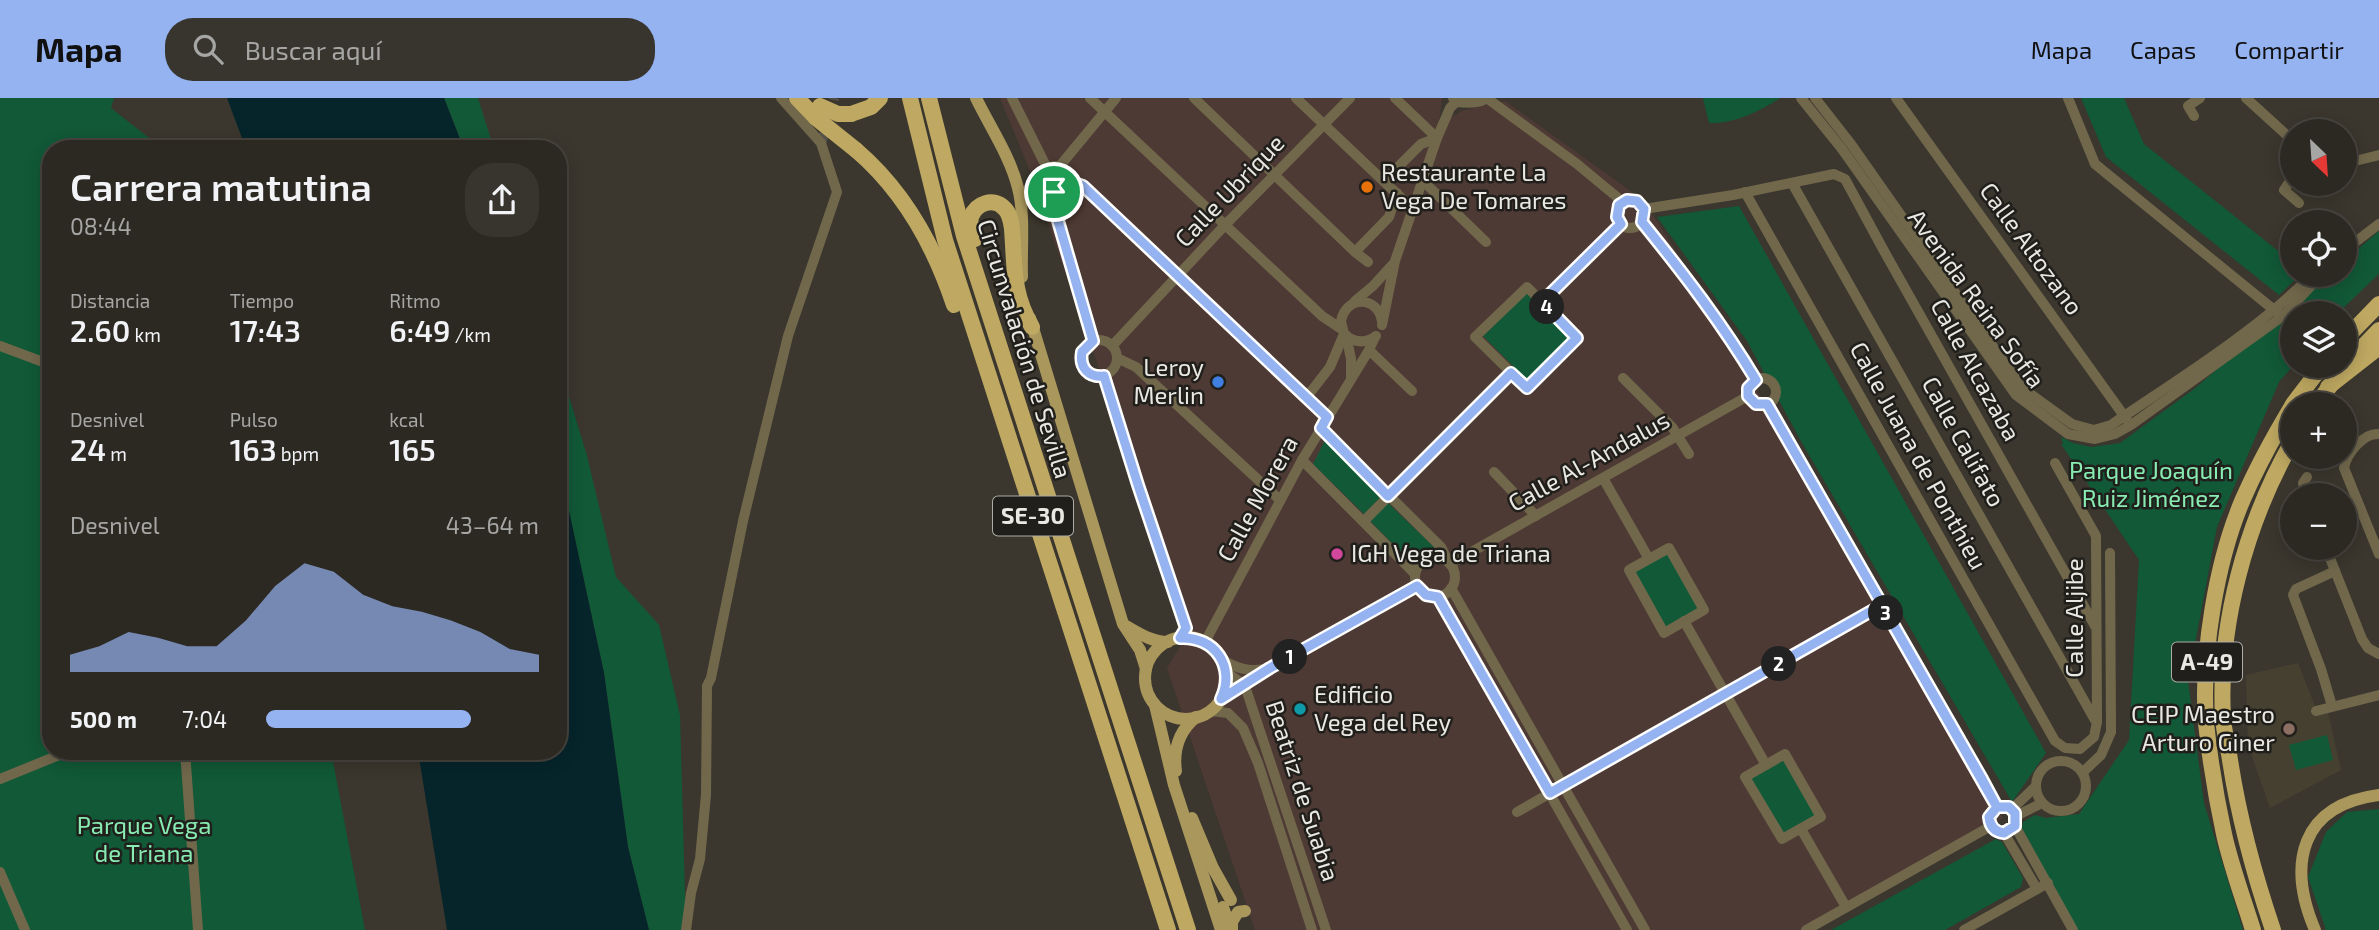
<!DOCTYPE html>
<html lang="es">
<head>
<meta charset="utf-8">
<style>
  body { margin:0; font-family:"Exo 2",sans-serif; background:#38352f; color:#f1f3f6; height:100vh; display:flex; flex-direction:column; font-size:26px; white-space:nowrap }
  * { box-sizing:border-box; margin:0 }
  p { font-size:23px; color:#a6a6a5 }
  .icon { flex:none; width:38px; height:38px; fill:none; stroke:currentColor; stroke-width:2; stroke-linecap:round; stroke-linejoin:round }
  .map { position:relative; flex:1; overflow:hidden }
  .drawer { position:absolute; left:42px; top:42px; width:525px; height:620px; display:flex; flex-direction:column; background:#2c2922; border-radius:28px; box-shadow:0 4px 18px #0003,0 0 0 2px #484540 }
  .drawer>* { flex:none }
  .needle { width:46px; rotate:155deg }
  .tools { position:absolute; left:2280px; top:21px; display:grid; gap:14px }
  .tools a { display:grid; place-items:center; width:77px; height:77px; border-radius:50%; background:#2c2922; box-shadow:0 4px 18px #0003,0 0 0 2px #484540; font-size:35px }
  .pin { position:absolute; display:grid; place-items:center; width:60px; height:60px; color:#fff; margin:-30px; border:4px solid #fff; border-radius:50%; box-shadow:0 2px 7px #0007 }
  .km { position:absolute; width:35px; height:35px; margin:-18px; border-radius:50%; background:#222; color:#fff; font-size:19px; line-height:35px; text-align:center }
  .round { display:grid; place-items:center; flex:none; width:74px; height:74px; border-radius:28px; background:#38352f }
  .overview { display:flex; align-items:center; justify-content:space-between; height:119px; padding:0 28px }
  h1 { font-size:38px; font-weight:600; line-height:52px }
  .figures { display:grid; grid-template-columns:repeat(3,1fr); gap:10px; height:119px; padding:7px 28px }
  .figures div { display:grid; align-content:center }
  .figures b { font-size:30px; font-weight:600 }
  .figures small { font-size:19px; font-weight:400 }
  .figures p { font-size:19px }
  .chart { height:196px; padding:14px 28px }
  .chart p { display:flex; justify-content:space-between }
  .chart svg { width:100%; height:126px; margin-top:7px; fill:#95b2f1; opacity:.7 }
  ul { padding:0 28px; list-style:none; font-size:23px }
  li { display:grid; grid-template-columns:112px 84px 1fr; align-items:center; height:52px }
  li i { height:18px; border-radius:9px; background:#95b2f1 }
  header { display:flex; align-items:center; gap:42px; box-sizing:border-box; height:98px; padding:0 35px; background:#95b2f1; color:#111 }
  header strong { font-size:33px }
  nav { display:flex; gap:38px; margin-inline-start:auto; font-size:24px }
  .search { width:490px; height:63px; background:#38352f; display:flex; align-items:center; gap:18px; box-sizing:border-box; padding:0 24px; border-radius:28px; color:#a6a6a5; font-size:26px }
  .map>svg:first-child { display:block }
  .commercial { fill:#4e3a34 }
  .built { fill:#464031 }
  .green { fill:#115937 }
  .water { fill:#05252b }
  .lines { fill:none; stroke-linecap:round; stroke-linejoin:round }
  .minor-tunnel { stroke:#555249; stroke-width:10; stroke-dasharray:10 5; stroke-linecap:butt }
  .minor { stroke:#71684c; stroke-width:10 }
  .major { stroke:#a9975c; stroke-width:12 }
  .highway { stroke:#bfa962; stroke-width:16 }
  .highway-bridge { stroke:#bfa962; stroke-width:16 }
  .route-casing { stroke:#fff; stroke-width:14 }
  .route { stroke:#95b2f1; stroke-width:9 }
  .food-dot { fill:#e8710a; stroke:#201f1b; stroke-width:2.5 }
  .shop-dot { fill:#3f7fe0; stroke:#201f1b; stroke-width:2.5 }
  .hotel-dot { fill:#d1479c; stroke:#201f1b; stroke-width:2.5 }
  .culture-dot { fill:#0f9aa8; stroke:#201f1b; stroke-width:2.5 }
  .education-dot { fill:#8d6e63; stroke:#201f1b; stroke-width:2.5 }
  .labels { text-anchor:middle; stroke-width:5; stroke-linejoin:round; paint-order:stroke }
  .shield { fill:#201f1b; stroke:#adaca6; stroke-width:2 }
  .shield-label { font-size:23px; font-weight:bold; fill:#eae8e2 }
  .poi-label { font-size:24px; fill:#eae8e2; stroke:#201f1b; text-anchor:start }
  .street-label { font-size:24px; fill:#eae8e2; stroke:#201f1b }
  .park-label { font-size:24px; fill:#87ebb2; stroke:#201f1b }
</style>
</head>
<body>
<header>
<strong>Mapa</strong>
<div class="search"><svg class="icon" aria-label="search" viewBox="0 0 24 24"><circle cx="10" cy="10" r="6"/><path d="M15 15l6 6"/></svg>Buscar aquí</div>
<nav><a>Mapa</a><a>Capas</a><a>Compartir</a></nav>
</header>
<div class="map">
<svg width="2379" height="832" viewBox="0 0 2379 832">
  <rect width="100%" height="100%" fill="#3b372e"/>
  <!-- commercial -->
  <path class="commercial" d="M 1000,0 L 1442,0 L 1439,26 L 1464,12 L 1505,3 L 1618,84 L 1644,103 L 1679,158 L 1782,334 L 2003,720 L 1805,832 L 1255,832 L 1167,570 L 1191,531 L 1026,63 Z"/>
  <!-- built -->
  <path class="built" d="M 2298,565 L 2315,608 L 2314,610 L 2328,614 L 2341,672 L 2270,710 L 2248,647 L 2246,577 Z"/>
  <!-- green -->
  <g class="green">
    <path d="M 0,0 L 114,0 L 111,10 L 163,51 L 51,51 L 51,653 L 331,653 L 365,832 L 0,832 Z"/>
    <path d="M 444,0 L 478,0 L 494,51 L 464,51 Z"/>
    <path d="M 1703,0 L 1780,0 C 1759,14 1733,26 1709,25 Z"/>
    <path d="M 2081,0 L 2124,0 L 2144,46 L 2292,164 L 2292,177 L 2300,177 L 2279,197 L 2106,59 Z"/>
    <path d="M 1739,108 L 2046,655 L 2012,704 L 1802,345 L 1747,243 L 1657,119 Z"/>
    <path d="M 2379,133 L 2379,176 L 2338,215 L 2292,215 L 2293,268 L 2279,284 L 2217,429 L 2188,583 L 2204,705 L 2243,832 L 2077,832 L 2022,730 L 2023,724 L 2035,717 L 2046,720 L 2079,716 L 2129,642 L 2139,462 L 2061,346 L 2063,346 L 2061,339 L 2073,345 L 2091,349 L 2120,345 L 2194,291 L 2328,177 L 2345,177 L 2345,162 Z"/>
    <path d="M 1527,195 L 1571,240 L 1528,283 L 1483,238 Z"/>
    <path d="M 558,262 L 587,358 L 616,479 L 659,527 L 680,617 L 686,832 L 649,832 L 628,749 L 604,575 L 558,362 Z"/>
    <path d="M 1325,342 L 1382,398 L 1364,416 L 1313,366 Z"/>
    <path d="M 1387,404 L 1437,452 L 1422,456 L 1413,466 L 1369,422 Z"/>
    <path d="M 1667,453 L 1700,511 L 1666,530 L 1633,473 Z"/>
    <path d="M 2327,637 L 2333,662 L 2296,672 L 2289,647 Z"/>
    <path d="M 1784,660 L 1817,717 L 1783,737 L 1749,679 Z"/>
    <path d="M 2379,711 L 2379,832 L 2326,832 L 2308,779 L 2326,734 L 2347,714 Z"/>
    <path d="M 1996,741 L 2002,744 L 2023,780 L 2021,789 L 1945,832 L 1831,832 Z"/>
  </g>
  <!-- water -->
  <g class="water">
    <path d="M 227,0 L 444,0 L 464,51 L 246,51 Z"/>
    <path d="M 558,362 L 604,575 L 628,749 L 649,832 L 447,832 L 418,653 L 558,653 Z"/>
  </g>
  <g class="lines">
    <!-- minor-tunnel -->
    <path class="minor-tunnel" d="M 821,45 L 830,19 L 834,0"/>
    <!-- minor -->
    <g class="minor">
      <path d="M 1012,0 L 1048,72"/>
      <path d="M 1090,0 L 1322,218 L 1343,232"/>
      <path d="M 1194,0 L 1355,154 L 1368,164"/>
      <path d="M 1296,0 L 1413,111"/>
      <path d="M 1395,0 L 1437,40"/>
      <path d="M 1453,0 L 1456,4 C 1467,5 1478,6 1488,0"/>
      <path d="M 1801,0 L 1842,51 L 2016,297 L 2068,336 L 2095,341 L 2115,336 L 2131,327 L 2283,218 L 2321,177"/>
      <path d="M 1815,0 L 1851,46 L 2022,290 L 2072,326 L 2094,332 L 2111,327 C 2165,290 2221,255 2271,214 C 2285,203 2298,190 2312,178"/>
      <path d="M 1896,0 L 2127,322"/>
      <path d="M 2068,0 L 2095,66 L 2279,216"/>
      <path d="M 2246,0 L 2292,42"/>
      <path d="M 1488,1 L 1577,66 L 1623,104"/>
      <path d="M 2194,18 L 2188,8 L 2200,0"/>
      <path d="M 2345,63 L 2355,63 L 2379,57"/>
      <circle cx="1056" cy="81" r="13"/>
      <path d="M 1059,69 L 1116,0"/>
      <path d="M 2292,80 L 2284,92 L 2299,105"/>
      <path d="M 1069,83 L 1083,87 L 1327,319"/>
      <path d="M 1384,83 L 1421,46 L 1437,40"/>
      <path d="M 1423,83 L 1486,144"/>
      <path d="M 1792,85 L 2095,622"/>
      <path d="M 1053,94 L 1053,109 L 1093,243"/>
      <path d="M 1745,94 L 2055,643 L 2065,650 L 2080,651 L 2094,639 L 2097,624 L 2096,438 L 2055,365"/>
      <circle cx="1630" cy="116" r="14"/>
      <path d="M 1644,111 L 1733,97 L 1834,76 L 1845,81 L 1884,153 L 2095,528"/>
      <path d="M 1642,124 C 1685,176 1721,224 1756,282"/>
      <path d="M 2345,152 L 2379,126"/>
      <path d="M 1355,154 L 1389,119 L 1397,95"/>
      <path d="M 1527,189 L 1577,240 L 1527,290 L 1475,239 Z"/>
      <path d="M 1355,203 L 1373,188 L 1393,166"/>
      <path d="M 1543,204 L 1621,126"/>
      <path d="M 1382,227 L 1395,163 L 1437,40 L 1450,10 L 1456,4"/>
      <path d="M 1344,236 C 1354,245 1365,246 1376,238"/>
      <path d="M 1346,237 L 1351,261 L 1351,280"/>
      <circle cx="1099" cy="260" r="18"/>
      <path d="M 0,248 L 51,267"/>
      <path d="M 1112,248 L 1226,126 L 1350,0"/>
      <path d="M 1369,252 L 1412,293"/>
      <path d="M 1117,260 L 1136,269 L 1280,402"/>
      <path d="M 1104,278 L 1138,387 L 1186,530 L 1180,540"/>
      <path d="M 1623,280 L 1672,329 L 1689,356"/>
      <circle cx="1762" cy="294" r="14"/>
      <path d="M 1306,300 L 1330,269 L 1344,236 L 1341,223 C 1346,197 1378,198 1382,223"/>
      <path d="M 1767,306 L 1997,709"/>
      <path d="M 1321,330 L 1441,449 L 1449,465"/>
      <path d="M 2379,336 C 2363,335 2347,355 2344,370 L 2379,456"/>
      <path d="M 1302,362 L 1415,476"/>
      <path d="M 1494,374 L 1536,418"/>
      <path d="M 1603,380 L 1649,461"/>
      <path d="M 2306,397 L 2303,385 L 2307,379"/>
      <path d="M 1364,423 L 1511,275"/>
      <path d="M 1669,450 L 1704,512 L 1664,535 L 1629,472 Z"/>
      <path d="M 2326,450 L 2362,541 L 2368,550 L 2379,556"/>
      <circle cx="1435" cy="479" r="20"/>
      <path d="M 1450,466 L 1748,298"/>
      <path d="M 1451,490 L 1645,832"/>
      <path d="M 1438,499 L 1627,832"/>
      <path d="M 1684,523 L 1766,667"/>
      <path d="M 1205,544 L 1302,362 L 1369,252 L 1375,239"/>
      <path d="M 1222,562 C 1237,570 1248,574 1264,571"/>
      <path d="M 1226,574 L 1239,583 L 1247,594 L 1326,832"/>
      <path d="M 1221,601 L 1271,570 L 1417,488"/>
      <path d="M 2332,608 L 2321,571 L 2293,497 L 2296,491 L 2335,473"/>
      <path d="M 1210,613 L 1228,615 L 1243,630 L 1258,665 L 1312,832"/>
      <path d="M 2316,613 L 2379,597"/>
      <path d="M 185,653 L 198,832"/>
      <path d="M 1785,656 L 1821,719 L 1782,741 L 1745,679 Z"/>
      <circle cx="2061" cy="688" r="25"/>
      <path d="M 2083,674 L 2101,657 L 2111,634 L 2110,455"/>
      <path d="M 0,681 L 69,653"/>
      <circle cx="2003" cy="721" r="14"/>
      <path d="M 2012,711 L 2035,689"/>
      <path d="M 1517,714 L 1882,507"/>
      <path d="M 2016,718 L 2042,705"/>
      <path d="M 2015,728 L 2073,832"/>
      <path d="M 1801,731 L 1846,809"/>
      <path d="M 2004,735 L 2037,791"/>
      <path d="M 0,774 L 25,832"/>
      <path d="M 686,832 L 691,795 L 700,761 L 706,697 L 707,588 L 711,580 L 743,423 L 788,238 L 837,94 L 821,45 L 781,0"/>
      <path d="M 1806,832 L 1991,728"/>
      <path d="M 1964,832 L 2048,785"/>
    </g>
    <!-- major -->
    <g class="major">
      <path d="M 976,0 C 990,29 1010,58 1018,90 C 1025,116 1021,151 1022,179"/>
      <path d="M 1030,220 L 1123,526 L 1140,552 L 1146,571"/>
      <path d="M 1126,528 C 1140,536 1152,544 1168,544"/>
      <circle cx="1186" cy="580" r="41"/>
      <path d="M 1155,607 L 1174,687 L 1221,832"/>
      <path d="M 1176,673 C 1173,651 1179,633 1196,619"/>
      <path d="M 1192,720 L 1213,770 L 1231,802"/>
      <path d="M 1223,809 L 1231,832"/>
      <path d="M 1232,832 L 1232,824 L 1238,814 L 1245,813"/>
      <path d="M 2315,832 C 2287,766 2300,707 2379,697"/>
    </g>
    <!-- highway -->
    <g class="highway">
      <path d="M 797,0 L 816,20"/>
      <path d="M 910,0 L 945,142 L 1168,832"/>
      <path d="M 929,0 L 964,138 L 1188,832"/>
      <path d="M 851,16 L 871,9 L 880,0"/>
      <path d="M 856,52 C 904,93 934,147 954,207"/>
      <path d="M 975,141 C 973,134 969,125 971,119 C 976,105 994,99 1004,110 C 1010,115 1011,124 1012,131 C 1015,169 1012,195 1032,229"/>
      <path d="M 2345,241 L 2379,206"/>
      <path d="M 2349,263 L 2379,232"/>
      <path d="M 2328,289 L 2379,249"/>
      <path d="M 2293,306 L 2322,268"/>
      <path d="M 2317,306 L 2335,281"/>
      <path d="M 2253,832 C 2243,800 2231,768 2224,736 C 2216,699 2210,662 2206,625 C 2201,557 2216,464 2243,401 C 2257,369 2274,338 2292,308"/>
      <path d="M 2273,832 C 2254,776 2239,721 2230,662 C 2228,648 2224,634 2223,620 C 2218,527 2246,425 2292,344"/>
    </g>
    <!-- highway-bridge -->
    <g class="highway-bridge">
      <path d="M 820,8 L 838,16 L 851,16"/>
      <path d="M 816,20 L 856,52"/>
    </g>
  </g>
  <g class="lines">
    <!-- route casing -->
    <g class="route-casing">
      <path id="route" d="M 1054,94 L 1054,109 L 1093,243 L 1082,254 C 1079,270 1089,280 1104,278 L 1138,387 L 1186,530 L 1180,540 C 1215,538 1236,569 1221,601 L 1270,570 L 1417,488 L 1426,497 L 1438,499 L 1550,695 L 1882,507 L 1997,709 L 2009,709 L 2015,715 L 2015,728 L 2004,735 C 1994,734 1990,728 1989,719 L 1997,709 L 1982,681 L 1767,306 L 1756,306 L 1748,298 L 1748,290 L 1756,282 C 1721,224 1684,176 1642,124 L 1644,111 L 1637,103 L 1627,102 L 1619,107 L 1617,119 L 1621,126 L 1542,204 L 1577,240 L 1527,290 L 1511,275 L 1388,398 L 1321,330 L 1327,319 L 1083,88 L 1069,83 L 1065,90 L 1054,94"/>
    </g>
    <!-- route -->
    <use href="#route" class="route"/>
  </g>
  <!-- markers -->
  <circle class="food-dot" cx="1367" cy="89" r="7"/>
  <circle class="shop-dot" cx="1218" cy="284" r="7"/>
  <circle class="hotel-dot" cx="1337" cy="456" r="7"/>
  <circle class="culture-dot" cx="1300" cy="611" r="7"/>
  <circle class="education-dot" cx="2289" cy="631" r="7"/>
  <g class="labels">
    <!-- shield labels -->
    <g class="shield">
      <rect x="993" y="398.5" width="80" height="39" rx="5"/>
      <rect x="2172" y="544.5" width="70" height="39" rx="5"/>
    </g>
    <g class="shield-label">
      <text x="1033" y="426">SE-30</text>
      <text x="2207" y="572">A-49</text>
    </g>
    <!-- poi labels -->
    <g class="poi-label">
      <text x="1381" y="83">Restaurante La<tspan x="1381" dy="28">Vega De Tomares</tspan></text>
      <text x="1204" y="278" text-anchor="end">Leroy<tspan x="1204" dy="28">Merlin</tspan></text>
      <text x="1351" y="464">IGH Vega de Triana</text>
      <text x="1314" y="605">Edificio<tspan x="1314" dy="28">Vega del Rey</tspan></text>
      <text x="2275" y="625" text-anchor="end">CEIP Maestro<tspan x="2275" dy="28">Arturo Giner</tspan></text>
    </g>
    <!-- street labels -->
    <g class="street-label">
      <text transform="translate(1230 93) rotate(-46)" y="8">Calle Ubrique</text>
      <text transform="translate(2031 151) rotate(54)" y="8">Calle Altozano</text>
      <text transform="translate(1976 201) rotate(54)" y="8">Avenida Reina Sofía</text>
      <text transform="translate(1024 251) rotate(73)" y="8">Circunvalación de Sevilla</text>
      <text transform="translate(1975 272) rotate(61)" y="8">Calle Alcazaba</text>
      <text transform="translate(1963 344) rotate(61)" y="8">Calle Califato</text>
      <text transform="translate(1918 358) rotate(61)" y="8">Calle Juana de Ponthieu</text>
      <text transform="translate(1589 364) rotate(-29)" y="8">Calle Al-Andalus</text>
      <text transform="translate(1258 401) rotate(-61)" y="8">Calle Morera</text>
      <text transform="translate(2075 520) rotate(-90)" y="8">Calle Aljibe</text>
      <text transform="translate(1302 693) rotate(72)" y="8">Beatriz de Suabia</text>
    </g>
    <!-- park labels -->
    <g class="park-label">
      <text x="2151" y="381">Parque Joaquín<tspan x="2151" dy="28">Ruiz Jiménez</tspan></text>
      <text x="144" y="736">Parque Vega<tspan x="144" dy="28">de Triana</tspan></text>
    </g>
  </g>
</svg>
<div class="tools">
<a><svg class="needle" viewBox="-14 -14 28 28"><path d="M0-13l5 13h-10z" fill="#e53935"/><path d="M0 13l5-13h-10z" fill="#a6a6a5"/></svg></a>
<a><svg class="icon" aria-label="locate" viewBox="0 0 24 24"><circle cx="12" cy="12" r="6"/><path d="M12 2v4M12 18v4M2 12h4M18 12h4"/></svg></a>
<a><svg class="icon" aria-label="layers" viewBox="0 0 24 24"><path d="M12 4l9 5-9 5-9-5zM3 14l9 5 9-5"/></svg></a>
<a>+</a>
<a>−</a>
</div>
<div class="pin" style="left:1054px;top:94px;background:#1e9e55"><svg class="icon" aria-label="arrive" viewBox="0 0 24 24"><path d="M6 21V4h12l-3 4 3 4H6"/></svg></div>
<b class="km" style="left:1290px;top:559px">1</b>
<b class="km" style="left:1779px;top:566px">2</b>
<b class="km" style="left:1886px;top:515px">3</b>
<b class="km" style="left:1547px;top:209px">4</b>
<section class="drawer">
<div class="overview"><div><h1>Carrera matutina</h1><p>08:44</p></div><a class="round"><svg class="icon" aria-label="share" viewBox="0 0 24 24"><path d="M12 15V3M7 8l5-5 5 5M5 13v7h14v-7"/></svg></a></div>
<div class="figures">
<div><p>Distancia</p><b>2.60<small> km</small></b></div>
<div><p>Tiempo</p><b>17:43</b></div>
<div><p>Ritmo</p><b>6:49<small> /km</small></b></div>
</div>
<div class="figures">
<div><p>Desnivel</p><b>24<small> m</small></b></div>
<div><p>Pulso</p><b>163<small> bpm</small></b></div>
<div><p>kcal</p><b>165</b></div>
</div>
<div class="chart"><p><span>Desnivel</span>43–64 m</p>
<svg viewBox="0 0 160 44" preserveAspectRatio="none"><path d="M0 44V38L10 35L20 30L30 32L40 35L50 35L60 26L70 14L80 6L90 9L100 17L110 21L120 23L130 26L140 30L150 36L160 38V44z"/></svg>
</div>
<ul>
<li><b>500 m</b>7:04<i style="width:75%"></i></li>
</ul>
</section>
</div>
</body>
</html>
